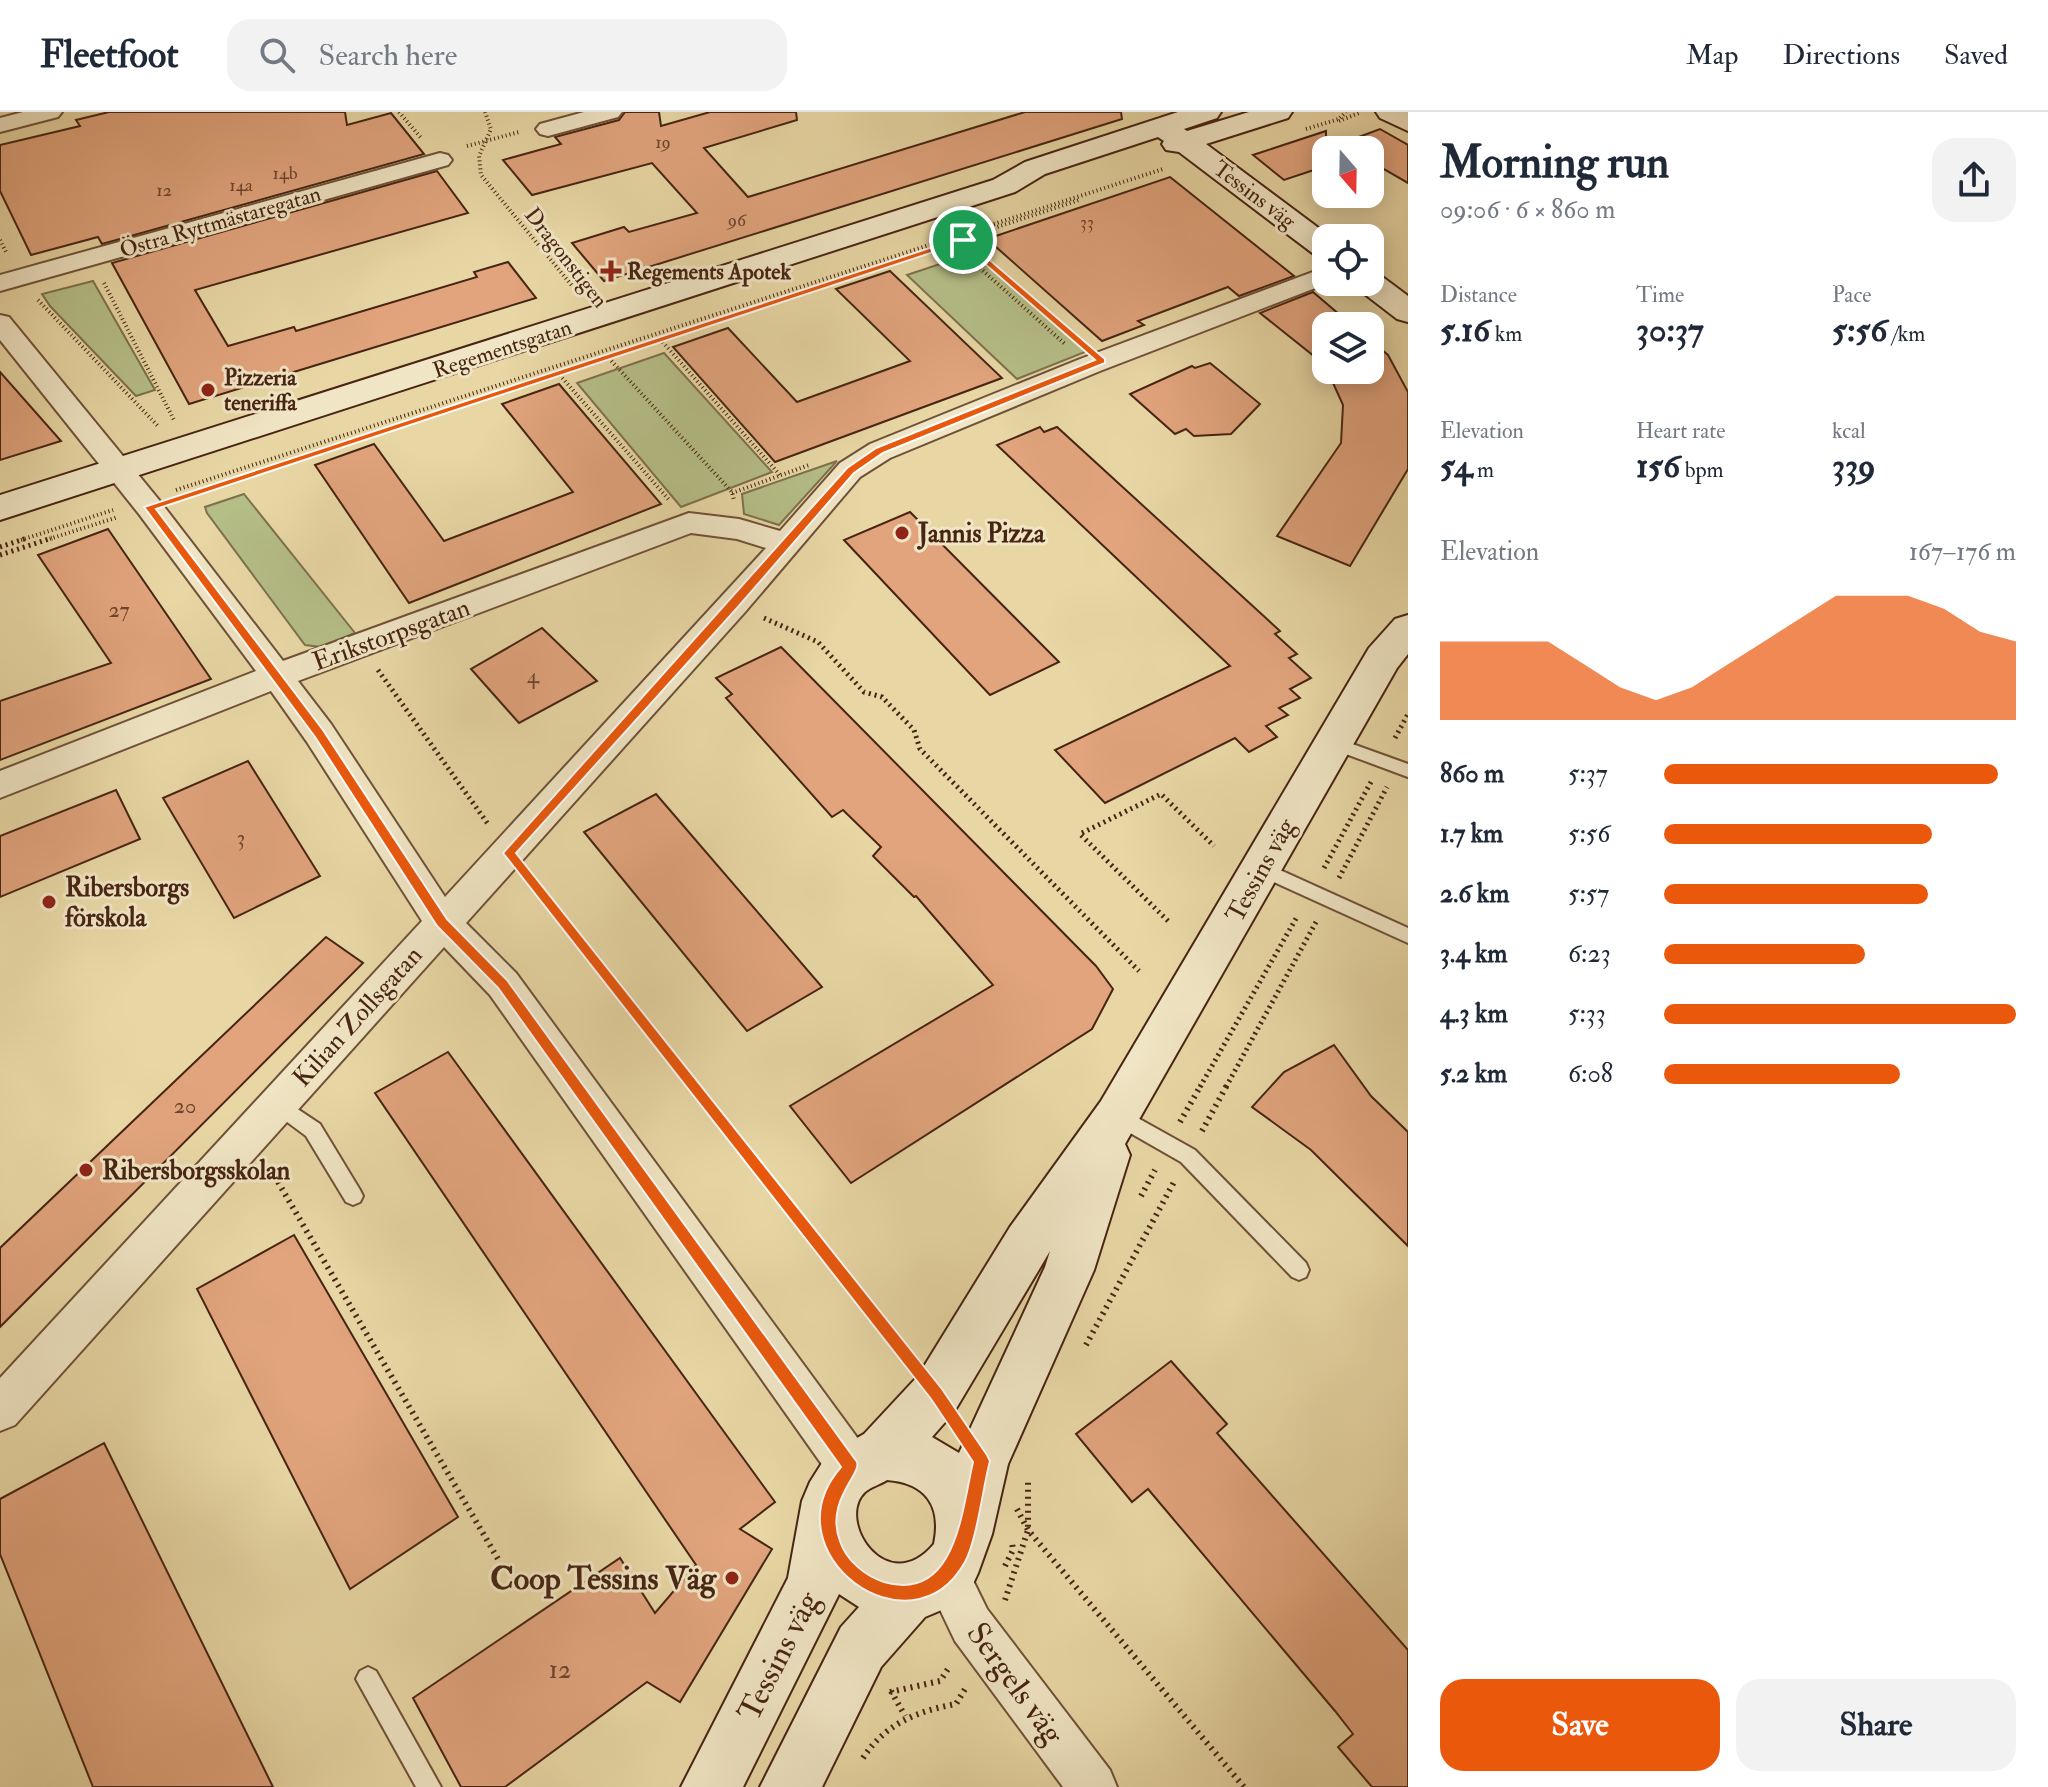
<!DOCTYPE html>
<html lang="en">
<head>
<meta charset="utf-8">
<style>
  body { margin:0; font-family:"IM FELL Double Pica",serif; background:#f2f2f3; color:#1f2937; height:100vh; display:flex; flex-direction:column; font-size:30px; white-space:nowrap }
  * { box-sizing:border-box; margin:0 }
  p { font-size:26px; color:#747a83 }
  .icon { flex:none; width:44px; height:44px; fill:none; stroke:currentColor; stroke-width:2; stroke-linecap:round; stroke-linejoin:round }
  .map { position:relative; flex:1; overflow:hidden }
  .drawer { display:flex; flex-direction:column; background:#fff; width:640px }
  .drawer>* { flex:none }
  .needle { width:52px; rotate:160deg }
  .fabs { position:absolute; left:1312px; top:24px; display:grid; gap:16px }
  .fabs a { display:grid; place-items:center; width:72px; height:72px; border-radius:16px; background:#fff; box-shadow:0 4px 20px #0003; font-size:40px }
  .pin { position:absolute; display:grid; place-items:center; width:68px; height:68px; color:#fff; margin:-34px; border:4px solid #fff; border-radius:50%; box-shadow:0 2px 8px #0007 }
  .round { display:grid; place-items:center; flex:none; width:84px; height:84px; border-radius:24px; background:#f2f2f3 }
  .overview { display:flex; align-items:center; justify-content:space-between; height:136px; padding:0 32px }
  h1 { font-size:44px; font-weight:800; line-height:60px }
  .figures { display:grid; grid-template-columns:repeat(3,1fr); gap:12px; height:136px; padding:8px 32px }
  .figures div { display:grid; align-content:center }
  .figures b { font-size:34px; font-weight:800 }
  .figures small { font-size:22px; font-weight:400 }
  .figures p { font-size:22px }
  .chart { height:224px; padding:16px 32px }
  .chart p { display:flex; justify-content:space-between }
  .chart svg { width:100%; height:144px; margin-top:8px; fill:#ea580c; opacity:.7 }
  .cta { display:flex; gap:16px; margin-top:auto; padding:16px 32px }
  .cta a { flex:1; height:92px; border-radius:24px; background:#ea580c; color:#fff; font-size:32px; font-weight:800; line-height:92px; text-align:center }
  .cta a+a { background:#f2f2f3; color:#1f2937 }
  ul { padding:0 32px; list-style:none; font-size:26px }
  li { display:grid; grid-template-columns:128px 96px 1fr; align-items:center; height:60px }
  li i { height:20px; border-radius:10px; background:#ea580c }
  header { display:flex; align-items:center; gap:48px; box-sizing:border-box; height:112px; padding:0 40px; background:#fff; border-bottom:2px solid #e0e1e3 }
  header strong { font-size:38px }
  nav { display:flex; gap:44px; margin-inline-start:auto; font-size:28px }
  .search { width:560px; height:72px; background:#f2f2f3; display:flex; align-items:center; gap:20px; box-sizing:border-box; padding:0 28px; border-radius:24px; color:#747a83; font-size:30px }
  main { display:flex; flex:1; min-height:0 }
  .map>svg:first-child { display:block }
  .green { fill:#b5be87; stroke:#7e714d; stroke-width:2 }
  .building { fill:#e1a47d; stroke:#472413; stroke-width:2 }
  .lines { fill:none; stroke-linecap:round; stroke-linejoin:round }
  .lane-casing { stroke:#6f5138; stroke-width:4 }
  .street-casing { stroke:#6f5138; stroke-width:4 }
  .secondary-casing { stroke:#472413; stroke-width:4 }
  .path-far2 { stroke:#472413; stroke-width:4; stroke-dasharray:1 3; stroke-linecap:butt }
  .path-far1 { stroke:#472413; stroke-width:5; stroke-dasharray:2 4; stroke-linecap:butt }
  .path { stroke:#472413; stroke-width:6; stroke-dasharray:2 5; stroke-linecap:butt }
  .lane { fill:#f0e5c4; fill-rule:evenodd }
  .street { fill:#f0e5c4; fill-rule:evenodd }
  .secondary { fill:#f0e5c4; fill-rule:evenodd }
  .route { fill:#ea580c; stroke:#fff; stroke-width:2; fill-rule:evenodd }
  .poi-dot { fill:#8f2418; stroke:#f0e5c4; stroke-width:3 }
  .labels { text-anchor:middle; stroke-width:6; stroke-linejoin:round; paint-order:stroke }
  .far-number-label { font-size:18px; fill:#6e442e }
  .far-street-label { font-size:22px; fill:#472413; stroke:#f0e5c4 }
  .far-poi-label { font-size:22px; font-weight:bold; fill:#472413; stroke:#f0e5c4; text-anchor:start }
  .number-label { font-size:22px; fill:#6e442e }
  .poi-label { font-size:26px; font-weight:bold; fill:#472413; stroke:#f0e5c4; text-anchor:start }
  .street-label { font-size:26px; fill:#472413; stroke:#f0e5c4 }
  .near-number-label { font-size:26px; fill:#6e442e }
  .near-poi-label { font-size:32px; font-weight:bold; fill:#472413; stroke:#f0e5c4; text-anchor:end }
  .near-street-label { font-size:32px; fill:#472413; stroke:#f0e5c4 }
</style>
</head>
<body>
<header>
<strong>Fleetfoot</strong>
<div class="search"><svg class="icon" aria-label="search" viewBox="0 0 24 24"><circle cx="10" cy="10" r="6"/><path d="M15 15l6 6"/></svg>Search here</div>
<nav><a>Map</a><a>Directions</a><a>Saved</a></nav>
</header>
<main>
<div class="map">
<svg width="1408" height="1675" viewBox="0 0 1408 1675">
  <rect width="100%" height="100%" fill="#e8d7a5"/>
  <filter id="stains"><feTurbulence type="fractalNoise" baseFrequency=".0025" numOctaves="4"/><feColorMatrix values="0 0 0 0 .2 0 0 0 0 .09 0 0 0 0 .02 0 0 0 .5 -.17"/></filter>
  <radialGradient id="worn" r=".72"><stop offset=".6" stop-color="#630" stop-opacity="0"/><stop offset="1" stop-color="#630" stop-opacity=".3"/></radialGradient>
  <!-- green -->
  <g class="green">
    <path d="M 976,140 L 1090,238 L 1017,267 L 907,163 Z"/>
    <path d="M 93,169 L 155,278 L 136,284 L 50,194 L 42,182 Z"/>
    <path d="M 664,241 L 772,360 L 681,395 L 577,271 Z"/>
    <path d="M 837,349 L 779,413 L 744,402 L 742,382 Z"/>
    <path d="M 244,382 L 355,521 L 321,535 L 305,533 L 207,401 L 205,395 Z"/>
  </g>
  <!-- building -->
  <g class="building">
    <path d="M 109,0 L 345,0 L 347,13 L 391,1 L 424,42 L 102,132 L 98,125 L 31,143 L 0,79 L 0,33 L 80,14 L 76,8 Z"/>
    <path d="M 625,0 L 659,0 L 661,14 L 710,0 L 796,0 L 797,8 L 704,36 L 748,85 L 1025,0 L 1121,0 L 1122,7 L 604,169 L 572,131 L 624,115 L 629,120 L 697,101 L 652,51 L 532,83 L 503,48 L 561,32 L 555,25 L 619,8 Z"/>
    <path d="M 1380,17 L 1408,33 L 1408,71 L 1370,49 L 1370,38 L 1350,38 L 1340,32 Z"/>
    <path d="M 1326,19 L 1326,54 L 1284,68 L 1253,43 Z"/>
    <path d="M 437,59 L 468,101 L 195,178 L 228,234 L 294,215 L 296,219 L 477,165 L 474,160 L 508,150 L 536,186 L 189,292 L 112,151 Z"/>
    <path d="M 1170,65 L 1294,164 L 1239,184 L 1228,175 L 1138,209 L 1144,213 L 1102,229 L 987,127 Z"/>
    <path d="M 890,159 L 1002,266 L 775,350 L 673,235 L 728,216 L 797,290 L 910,249 L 836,177 Z"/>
    <path d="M 1313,180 L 1353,214 L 1326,214 L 1326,258 L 1370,258 L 1370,228 L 1388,243 L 1408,280 L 1408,357 L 1350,454 L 1277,424 L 1341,331 L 1343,293 L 1329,262 L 1315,245 L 1260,201 Z"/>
    <path d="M 1210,251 L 1260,292 L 1231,322 L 1194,324 L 1186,317 L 1175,322 L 1130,282 L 1192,254 L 1195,256 Z"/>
    <path d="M 0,260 L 61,329 L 0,348 Z"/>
    <path d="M 559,272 L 661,392 L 409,491 L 315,353 L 374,332 L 444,429 L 573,380 L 502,292 Z"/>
    <path d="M 1040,315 L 1044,320 L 1057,315 L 1280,519 L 1275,522 L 1297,542 L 1289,546 L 1311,566 L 1290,577 L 1300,586 L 1279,596 L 1288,603 L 1266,614 L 1277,625 L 1249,640 L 1235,626 L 1105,691 L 1055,638 L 1230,554 L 997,333 Z"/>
    <path d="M 910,400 L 1059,550 L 990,583 L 844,428 Z"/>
    <path d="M 108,417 L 211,567 L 0,648 L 0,589 L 111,551 L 38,443 Z"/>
    <path d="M 542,516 L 597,569 L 519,611 L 471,557 Z"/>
    <path d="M 781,535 L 1096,854 L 1113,877 L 1092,917 L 851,1071 L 790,994 L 993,873 L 916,784 L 914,785 L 873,744 L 881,735 L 843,698 L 832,705 L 726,586 L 732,582 L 716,566 Z"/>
    <path d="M 248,649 L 320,764 L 234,806 L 163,686 Z"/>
    <path d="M 116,678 L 140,727 L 0,785 L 0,724 Z"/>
    <path d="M 656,682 L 822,875 L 747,919 L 584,720 Z"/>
    <path d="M 326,825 L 363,851 L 0,1215 L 0,1136 Z"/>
    <path d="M 1334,933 L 1371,984 L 1408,1020 L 1408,1134 L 1311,1038 L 1252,995 L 1284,960 Z"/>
    <path d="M 448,940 L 775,1390 L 740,1417 L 772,1437 L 680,1590 L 647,1570 L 505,1675 L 461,1675 L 413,1586 L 620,1446 L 655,1501 L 696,1453 L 375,981 Z"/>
    <path d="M 294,1123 L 458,1405 L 350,1477 L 197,1177 Z"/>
    <path d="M 1171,1249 L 1227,1312 L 1217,1321 L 1408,1538 L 1408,1675 L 1372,1675 L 1338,1635 L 1353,1622 L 1335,1599 L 1148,1377 L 1132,1390 L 1076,1322 Z"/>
    <path d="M 104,1331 L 273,1675 L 93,1675 L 0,1442 L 0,1387 Z"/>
  </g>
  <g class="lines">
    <!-- lane casing -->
    <g class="lane-casing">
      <g id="lane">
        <path d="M 1333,625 L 1408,652 L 1408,665 L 1327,635 L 1325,631 Z"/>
        <path d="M 1260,749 L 1408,816 L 1408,831 L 1254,761 L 1251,756 Z"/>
        <path d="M 278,984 L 320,1012 L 360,1078 L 363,1084 L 360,1090 L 353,1093 L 346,1090 L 306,1024 L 271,998 L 268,992 L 271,986 Z"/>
        <path d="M 1118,995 L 1195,1038 L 1306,1151 L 1309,1158 L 1306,1165 L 1299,1168 L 1292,1165 L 1181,1050 L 1111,1010 L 1108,1004 L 1111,998 Z"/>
        <path d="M 368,1555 L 376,1559 L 441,1675 L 416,1675 L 356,1567 L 360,1559 Z"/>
      </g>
    </g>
    <!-- street casing -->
    <g class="street-casing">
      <g id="street">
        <path d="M 23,0 L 62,0 L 58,5 L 0,20 L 0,6 Z"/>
        <path d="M 584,0 L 622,0 L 618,5 L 548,24 L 540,22 L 536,17 L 540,12 Z"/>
        <path d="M 440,41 L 448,43 L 452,48 L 448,53 L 0,179 L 0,163 Z"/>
        <path d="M 1326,155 L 1326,170 L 1331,170 L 1100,259 L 890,346 L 860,365 L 745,500 L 466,811 L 516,861 L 867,1339 L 873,1355 L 867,1371 L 851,1377 L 835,1371 L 490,883 L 444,835 L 15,1313 L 0,1319 L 0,1266 L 422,809 L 307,630 L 271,579 L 0,686 L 0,659 L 256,559 L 139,402 L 0,228 L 0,203 L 9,205 L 159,388 L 283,549 L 689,401 L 739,407 L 780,419 L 840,351 L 870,332 L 1080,247 ZM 691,421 L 737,427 L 766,436 L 445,785 L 331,612 L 298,569 Z"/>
        <path d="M 946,1439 L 962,1446 L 987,1497 L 1110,1658 L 1117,1675 L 1063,1675 L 955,1529 L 923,1462 L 930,1446 Z"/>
      </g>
    </g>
    <!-- secondary casing -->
    <g class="secondary-casing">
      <g id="secondary">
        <path d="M 1178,0 L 1221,0 L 1217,6 L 1184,17 L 1187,19 L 1249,0 L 1292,0 L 1288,6 L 1206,32 L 1332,126 L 1326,126 L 1326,145 L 1315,143 L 1179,40 L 1166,38 L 1162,32 L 1164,29 L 1158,25 L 1045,62 L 1015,80 L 0,408 L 0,383 L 993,68 L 1025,50 Z"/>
        <path d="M 1376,0 L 1408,0 L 1408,19 L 1380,6 Z"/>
        <path d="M 1370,161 L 1380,163 L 1408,184 L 1408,210 L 1397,207 L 1358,177 L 1353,170 L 1370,170 Z"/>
        <path d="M 1408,503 L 1408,542 L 1397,556 L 1125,1032 L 1130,1043 L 1094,1158 L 1008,1352 L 992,1422 L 978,1461 L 972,1474 L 944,1497 L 925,1505 L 881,1555 L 822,1675 L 760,1675 L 841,1515 L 859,1495 L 839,1482 L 743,1675 L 681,1675 L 788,1466 L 802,1389 L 810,1370 L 827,1343 L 864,1322 L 918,1264 L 1010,1115 L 1101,989 L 1369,536 L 1395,507 ZM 1050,1139 L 1045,1155 L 959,1341 L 932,1325 L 954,1300 ZM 887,1368 C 926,1371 942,1394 934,1432 C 887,1488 835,1408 865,1380 C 871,1375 881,1372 887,1368 Z"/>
      </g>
    </g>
    <!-- path-far2 -->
    <g class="path-far2">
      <path d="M 399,0 L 422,27"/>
      <path d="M 485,0 L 491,17 L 479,44 L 481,63 L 578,181"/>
      <path d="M 1339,9 L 1359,1"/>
      <path d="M 1306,17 L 1339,7 L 1346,0"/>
      <path d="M 467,34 L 519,20"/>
      <path d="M 0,128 L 6,140"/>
      <path d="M 963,128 L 1077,227"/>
      <path d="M 953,132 L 1065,232"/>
      <path d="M 104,171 L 174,308"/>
      <path d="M 38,188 L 158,314"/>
      <path d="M 660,227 L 780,363"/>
      <path d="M 606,243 L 732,380 L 734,388"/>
      <path d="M 557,260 L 670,389"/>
      <path d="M 176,378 L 1163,57"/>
      <path d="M 732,381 L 809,353"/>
      <path d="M 181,385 L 1079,88"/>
      <path d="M 21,428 L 113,398"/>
      <path d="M 46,428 L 118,405"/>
    </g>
    <!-- path-far1 -->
    <g class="path-far1">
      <path d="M 0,435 L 27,426"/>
      <path d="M 0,443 L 52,426"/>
      <path d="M 764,506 L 818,530 L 864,580 L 882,585 L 914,618 L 920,637 L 1139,859"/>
      <path d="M 378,558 L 488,712"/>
      <path d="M 1395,626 L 1408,602"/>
      <path d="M 1324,756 L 1371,670"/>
      <path d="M 1339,766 L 1387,675"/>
      <path d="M 530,768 L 693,975"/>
      <path d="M 1168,809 L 1080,722 L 1161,682 L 1214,734"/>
      <path d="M 1200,975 L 1298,803"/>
      <path d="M 1226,975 L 1316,810"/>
    </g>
    <!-- path -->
    <g class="path">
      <path d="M 692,973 L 908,1248"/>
      <path d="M 1180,1010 L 1201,973"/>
      <path d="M 1202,1019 L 1227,973"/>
      <path d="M 271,1058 L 498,1447"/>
      <path d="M 1141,1084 L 1155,1058"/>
      <path d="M 1086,1233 L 1174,1070"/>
      <path d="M 1017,1397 L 1028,1418 L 1244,1675"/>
      <path d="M 1005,1454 L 1013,1438 L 1012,1430"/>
      <path d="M 1005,1488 L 1028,1418 L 1028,1366"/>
      <path d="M 891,1579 L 905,1604"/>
      <path d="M 890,1580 L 940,1569 L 950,1554"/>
      <path d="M 863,1646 C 885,1612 917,1599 956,1592 L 965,1577"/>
    </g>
    <!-- lane -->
    <use href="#lane" class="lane"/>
    <!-- street -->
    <use href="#street" class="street"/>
    <!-- secondary -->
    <use href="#secondary" class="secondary"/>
  </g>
  <!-- route -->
  <path class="route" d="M 963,125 L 1105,247 L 1105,251 L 883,341 L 854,361 L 738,495 L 516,741 L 942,1277 L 987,1343 L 990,1349 C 983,1375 977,1428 965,1450 C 911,1547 766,1441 841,1355 L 498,876 L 437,814 L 315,625 L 144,395 ZM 961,131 L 1095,248 L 876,336 L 847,356 L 503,741 L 931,1287 L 973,1350 C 962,1397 956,1491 884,1470 C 865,1464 846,1448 840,1429 C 825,1389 862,1362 857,1350 L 507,868 L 447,807 L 323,618 L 156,397 Z"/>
  <!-- markers -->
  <g class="poi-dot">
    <path d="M607 147h8v8h8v8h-8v8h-8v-8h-8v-8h8z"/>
    <circle cx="208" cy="278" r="8"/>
    <circle cx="902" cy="421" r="8"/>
    <circle cx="49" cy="790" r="8"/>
    <circle cx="86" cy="1058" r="8"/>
    <circle cx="732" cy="1466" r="8"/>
  </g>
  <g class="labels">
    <!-- far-number labels -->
    <g class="far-number-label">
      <text x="663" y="36">19</text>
      <text x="285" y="67">14b</text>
      <text x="241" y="79">14a</text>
      <text x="164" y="84">12</text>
      <text x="737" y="114">96</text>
      <text x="1087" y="116">33</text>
    </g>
    <!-- far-street labels -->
    <g class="far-street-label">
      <text transform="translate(1255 82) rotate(37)" y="8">Tessins väg</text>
      <text transform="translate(220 109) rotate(-16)" y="8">Östra Ryttmästaregatan</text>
      <text transform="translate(567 145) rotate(52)" y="8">Dragonstigen</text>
      <text transform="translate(502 236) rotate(-18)" y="8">Regementsgatan</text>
    </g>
    <!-- far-poi labels -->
    <g class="far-poi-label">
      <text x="627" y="167">Regements Apotek</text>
      <text x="224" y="273">Pizzeria<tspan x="224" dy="25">teneriffa</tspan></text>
    </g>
    <!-- number labels -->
    <g class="number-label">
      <text x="119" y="505">27</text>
      <text x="533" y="571">4</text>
      <text x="241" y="733">3</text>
      <text x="185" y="1001">20</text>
    </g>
    <!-- poi labels -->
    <g class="poi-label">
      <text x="918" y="430">Jannis Pizza</text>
      <text x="65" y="784">Ribersborgs<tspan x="65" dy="30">förskola</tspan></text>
      <text x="102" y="1067">Ribersborgsskolan</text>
    </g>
    <!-- street labels -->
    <g class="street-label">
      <text transform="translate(391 522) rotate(-20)" y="9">Erikstorpsgatan</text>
      <text transform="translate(1260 758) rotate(-61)" y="9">Tessins väg</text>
      <text transform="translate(357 904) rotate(-48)" y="9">Kilian Zollsgatan</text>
    </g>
    <!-- near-number labels -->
    <g class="near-number-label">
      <text x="560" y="1566">12</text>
    </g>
    <!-- near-poi labels -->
    <g class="near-poi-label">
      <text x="716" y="1477">Coop Tessins Väg</text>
    </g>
    <!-- near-street labels -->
    <g class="near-street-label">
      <text transform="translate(778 1544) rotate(-63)" y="11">Tessins väg</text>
      <text transform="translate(1016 1571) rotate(54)" y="11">Sergels väg</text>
    </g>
  </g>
  <rect width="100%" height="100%" filter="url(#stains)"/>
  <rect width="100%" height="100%" fill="url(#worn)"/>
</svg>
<div class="fabs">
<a><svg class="needle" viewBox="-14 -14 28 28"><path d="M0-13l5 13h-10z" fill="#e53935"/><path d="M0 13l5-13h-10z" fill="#747a83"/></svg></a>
<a><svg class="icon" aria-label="locate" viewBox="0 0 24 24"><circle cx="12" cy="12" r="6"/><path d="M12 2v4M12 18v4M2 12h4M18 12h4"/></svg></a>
<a><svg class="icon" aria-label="layers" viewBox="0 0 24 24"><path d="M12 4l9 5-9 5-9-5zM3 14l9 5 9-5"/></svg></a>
</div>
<div class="pin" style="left:963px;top:128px;background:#1e9e55"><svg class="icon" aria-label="arrive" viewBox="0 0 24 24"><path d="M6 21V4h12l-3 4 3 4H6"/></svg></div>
</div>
<section class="drawer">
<div class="overview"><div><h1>Morning run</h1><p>09:06 · 6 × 860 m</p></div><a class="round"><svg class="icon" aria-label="share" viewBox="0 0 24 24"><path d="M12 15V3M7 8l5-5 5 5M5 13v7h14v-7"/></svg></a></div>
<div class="figures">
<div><p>Distance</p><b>5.16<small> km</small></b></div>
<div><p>Time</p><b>30:37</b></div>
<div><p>Pace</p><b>5:56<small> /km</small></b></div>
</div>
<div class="figures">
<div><p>Elevation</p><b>54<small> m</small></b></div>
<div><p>Heart rate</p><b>156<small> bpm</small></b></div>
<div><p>kcal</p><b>339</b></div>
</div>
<div class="chart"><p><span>Elevation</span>167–176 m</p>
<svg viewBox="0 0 160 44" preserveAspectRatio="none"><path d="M0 44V20L10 20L20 20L30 20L40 27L50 34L60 38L70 34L80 27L90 20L100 13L110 6L120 6L130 6L140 10L150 17L160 20V44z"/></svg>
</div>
<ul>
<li><b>860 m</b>5:37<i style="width:95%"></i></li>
<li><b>1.7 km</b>5:56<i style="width:76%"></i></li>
<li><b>2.6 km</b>5:57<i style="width:75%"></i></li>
<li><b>3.4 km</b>6:23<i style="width:57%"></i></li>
<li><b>4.3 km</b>5:33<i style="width:100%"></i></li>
<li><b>5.2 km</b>6:08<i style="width:67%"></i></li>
</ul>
<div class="cta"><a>Save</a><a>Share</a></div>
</section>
</main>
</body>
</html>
